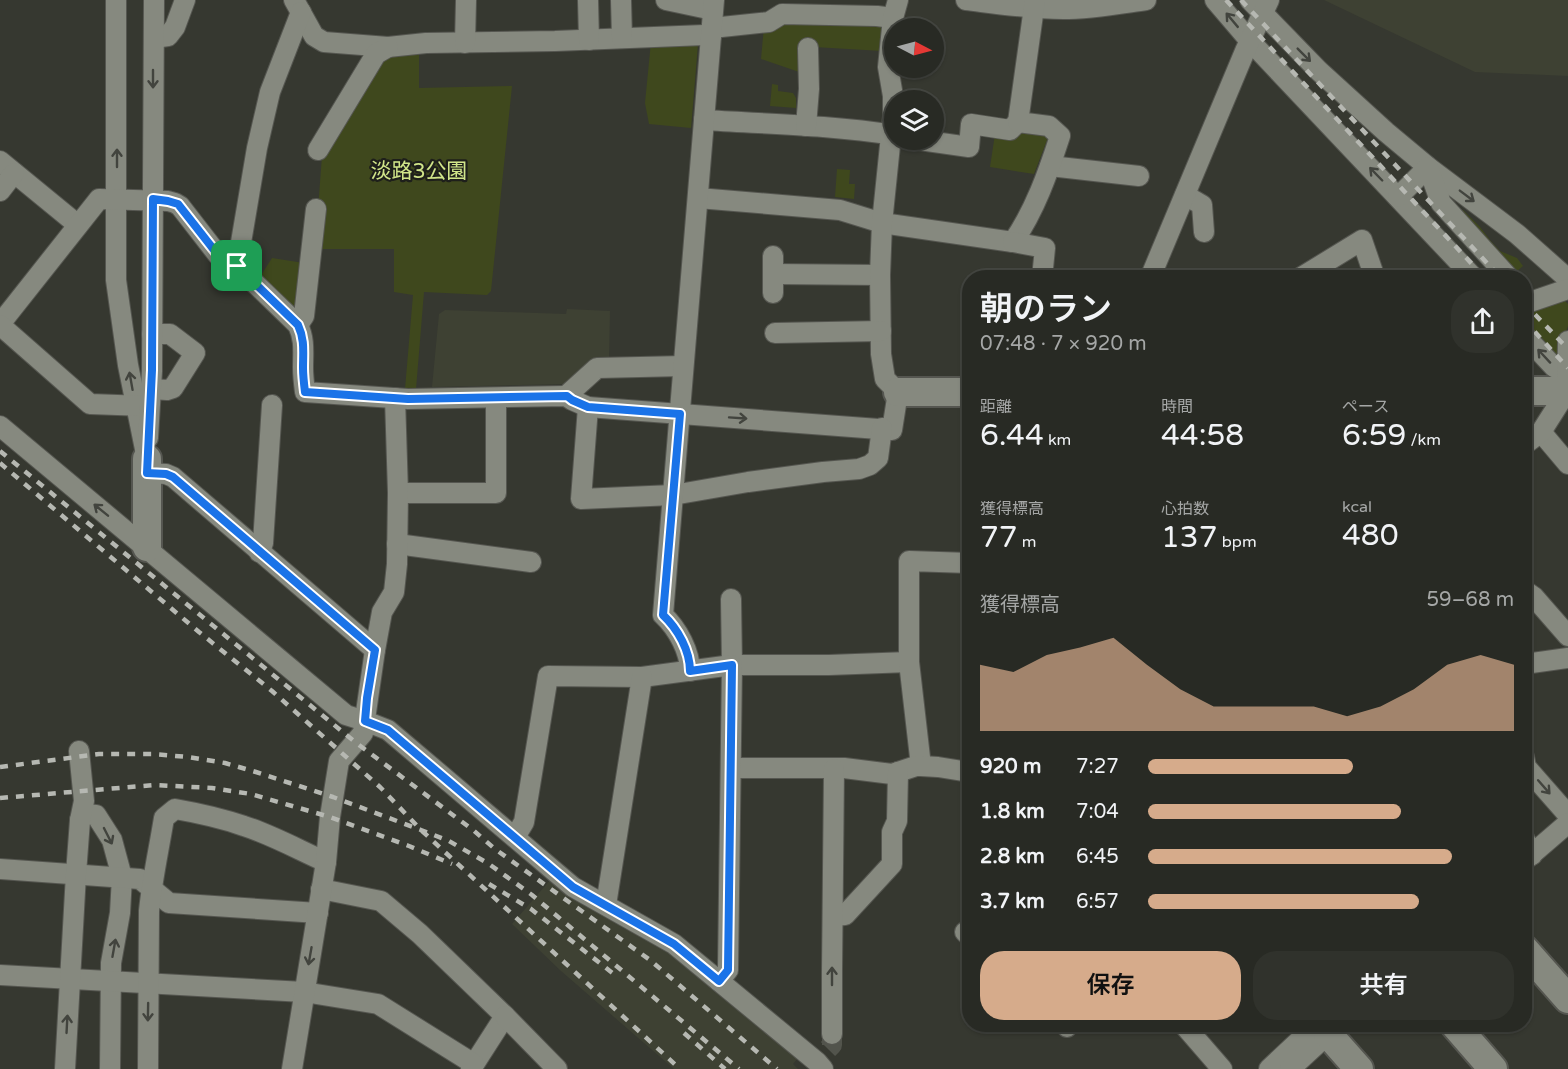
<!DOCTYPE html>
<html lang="ja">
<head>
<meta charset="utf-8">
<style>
  body { margin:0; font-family:"Varela Round","Noto Sans JP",sans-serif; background:#30322c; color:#f1f3f6; height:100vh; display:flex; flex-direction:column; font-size:22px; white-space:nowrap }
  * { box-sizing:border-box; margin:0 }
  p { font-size:20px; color:#a5a7a6 }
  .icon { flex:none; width:33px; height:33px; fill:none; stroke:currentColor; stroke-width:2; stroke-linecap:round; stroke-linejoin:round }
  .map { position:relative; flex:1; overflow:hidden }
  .sheet { position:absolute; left:962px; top:270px; width:570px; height:762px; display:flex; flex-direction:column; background:#282a24; border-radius:24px; box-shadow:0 2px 4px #0004,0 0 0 2px #444641 }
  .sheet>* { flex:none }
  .needle { width:39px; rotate:96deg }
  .fabs { position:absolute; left:884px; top:18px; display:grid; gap:12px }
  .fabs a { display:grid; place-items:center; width:60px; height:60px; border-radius:50%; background:#282a24; box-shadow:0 2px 4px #0004,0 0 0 2px #444641; font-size:30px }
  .pin { position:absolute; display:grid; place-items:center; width:51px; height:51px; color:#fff; margin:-26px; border-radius:12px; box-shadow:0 3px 9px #0006 }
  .round { display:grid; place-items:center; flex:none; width:63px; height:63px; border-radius:24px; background:#30322c }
  .summary { display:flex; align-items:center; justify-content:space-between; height:102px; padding:0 18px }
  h1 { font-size:33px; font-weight:600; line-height:45px }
  .metrics { display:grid; grid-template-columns:repeat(3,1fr); gap:9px; height:102px; padding:6px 18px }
  .metrics div { display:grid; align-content:center }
  .metrics b { font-size:30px; font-weight:600 }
  .metrics small { font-size:16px; font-weight:400 }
  .metrics p { font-size:16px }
  .chart { height:168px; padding:12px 18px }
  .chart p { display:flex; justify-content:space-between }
  .chart svg { width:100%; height:108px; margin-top:6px; fill:#d6ab8b; opacity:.7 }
  .primary-button { display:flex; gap:12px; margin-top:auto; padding:12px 18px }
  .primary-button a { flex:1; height:69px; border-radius:24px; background:#d6ab8b; color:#111; font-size:24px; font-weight:600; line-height:69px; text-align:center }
  .primary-button a+a { background:#30322c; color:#f1f3f6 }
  ul { padding:0 18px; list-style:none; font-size:20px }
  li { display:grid; grid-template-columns:96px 72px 1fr; align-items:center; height:45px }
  li i { height:15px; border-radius:8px; background:#d6ab8b }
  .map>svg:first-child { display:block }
  .built { fill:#3e4133 }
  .green { fill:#3f481d }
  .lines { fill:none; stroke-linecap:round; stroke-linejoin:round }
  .street-tunnel { stroke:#52544c; stroke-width:20; stroke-dasharray:20 10; stroke-linecap:butt }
  .street-casing { stroke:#555650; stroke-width:22 }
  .secondary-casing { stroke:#555650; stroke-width:32 }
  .street { stroke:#86897f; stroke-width:20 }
  .secondary { stroke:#86897f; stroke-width:28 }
  .rail { stroke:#b6b8b2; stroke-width:4.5; stroke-dasharray:8 8; stroke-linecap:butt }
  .oneway { stroke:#42443e }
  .route-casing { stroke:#fff; stroke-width:12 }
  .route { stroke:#1a73e8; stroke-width:8 }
  .labels { text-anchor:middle; stroke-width:4.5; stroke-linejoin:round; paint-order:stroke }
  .park-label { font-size:21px; fill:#d1e589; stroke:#1e1f1b }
</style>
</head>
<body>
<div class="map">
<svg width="1568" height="1069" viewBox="0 0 1568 1069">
  <rect width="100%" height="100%" fill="#363830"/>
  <!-- built -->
  <g class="built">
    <path d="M 1324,0 L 1568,0 L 1568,76 L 1475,72 Z"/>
    <path d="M 567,309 L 610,311 L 609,361 L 569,384 L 432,387 L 439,314 L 445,310 L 566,314 Z"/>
    <path d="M 552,878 L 669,947 L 798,1058 L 793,1064 L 798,1069 L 674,1069 L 561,971 L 512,924 Z"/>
  </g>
  <!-- green -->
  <g class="green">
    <path d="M 779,19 L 885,25 L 882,51 L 814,47 L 802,73 L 761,59 L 764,26 Z"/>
    <path d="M 651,42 L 698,44 L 691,128 L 649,124 L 645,103 Z"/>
    <path d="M 419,48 L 419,88 L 512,86 L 491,291 L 487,295 L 424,292 L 416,389 L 405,389 L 413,295 L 394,292 L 394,249 L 315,249 L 322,156 L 384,54 Z"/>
    <path d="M 772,84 L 778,85 L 778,91 L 793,93 L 796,98 L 796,108 L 770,106 Z"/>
    <path d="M 1022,129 L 1049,135 L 1034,174 L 990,167 L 995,134 Z"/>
    <path d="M 837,169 L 850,170 L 849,184 L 855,184 L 854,199 L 835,197 Z"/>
    <path d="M 1463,210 L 1480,227 L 1490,240 L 1500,251 L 1517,258 L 1523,266 L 1516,272 L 1461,212 Z"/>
    <path d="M 272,258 L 304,263 L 296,310 L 260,277 Z"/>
    <path d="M 1564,300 L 1568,304 L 1568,326 L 1563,340 L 1558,361 L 1524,324 L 1524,311 Z"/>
  </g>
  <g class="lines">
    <!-- street-tunnel -->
    <path class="street-tunnel" d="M 828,1049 L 832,1045 L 832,1034"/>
    <!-- street casing -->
    <g class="street-casing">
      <g id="street">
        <path d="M 116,0 L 116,280 L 128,365 L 147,459"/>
        <path d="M 294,0 L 314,36 L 324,42 L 388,47 L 426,43 L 555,41 L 704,35 L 711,36"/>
        <path d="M 588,0 L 589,40"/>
        <path d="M 621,0 L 622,38"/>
        <path d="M 666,0 L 713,10"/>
        <path d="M 966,0 C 998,4 1030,9 1063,9 C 1091,9 1118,4 1146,0"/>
        <path d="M 1215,0 L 1250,41 L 1474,278"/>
        <path d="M 1250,0 L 1319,71 L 1386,132 L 1428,167 L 1517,234 L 1568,279"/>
        <path d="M 712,28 L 769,22 L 782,14 L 877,16 L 893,18"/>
        <path d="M 154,38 L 168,36 L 175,27 L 185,0"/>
        <path d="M 465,43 L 466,0"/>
        <path d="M 704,120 C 767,124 832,125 894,135"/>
        <path d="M 806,126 L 809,89 L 808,48"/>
        <path d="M 920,140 L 969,147 L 971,124 L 1010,130 L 1018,122"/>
        <path d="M 318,150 L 376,54 L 388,47"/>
        <path d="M 0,161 L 78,225"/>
        <path d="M 1050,166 L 1139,176"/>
        <path d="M 0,191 L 14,173"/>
        <path d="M 1185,195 L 1202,205 L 1204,232"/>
        <path d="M 1398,197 L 1428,167 L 1441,203 L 1509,278"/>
        <path d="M 698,198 L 840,210 L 882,223 L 1013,242 C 1035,210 1048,173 1060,136 L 1049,126 L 1018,122 L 1035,0"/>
        <path d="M 1013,242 L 1045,248 L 1043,268"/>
        <path d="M 237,266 L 257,148 L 270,92 L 301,12"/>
        <path d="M 773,274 L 880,275"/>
        <path d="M 1150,278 L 1245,51 L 1269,0"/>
        <path d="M 1300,278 L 1362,240 L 1375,278"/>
        <path d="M 773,293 L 773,256"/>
        <path d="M 1524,304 L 1568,289"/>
        <path d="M 0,324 L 99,199 L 168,201 L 175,203 L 180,206 L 218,255 L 237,266 L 298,325 C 305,340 303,352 303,368 C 303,376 304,384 305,392 L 408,399 L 566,396 L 572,400 L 588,407 L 892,430 L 898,392 L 885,379 L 881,354 L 880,275 L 882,223 L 893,116 L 893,96 L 888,67 L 893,18 L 898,0"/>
        <path d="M 0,325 L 90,404 L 145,406"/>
        <path d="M 298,325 L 304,316 L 316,209"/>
        <path d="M 775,333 L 881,331"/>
        <path d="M 1524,335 L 1554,367 L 1567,374"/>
        <path d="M 152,389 L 167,390 L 173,388 L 195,353 L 170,334 L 152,334"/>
        <path d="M 566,396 L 597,368 L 683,366"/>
        <path d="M 588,407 L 581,499 L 673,495 L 748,482 L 823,472 L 859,469 L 870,465 L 878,458 L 882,428"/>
        <path d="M 0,426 L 346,715 L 365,721 L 388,730 L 573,887 L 674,944 L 817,1062 L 823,1069"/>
        <path d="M 1541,432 L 1568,464"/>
        <path d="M 148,438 L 152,371 L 154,0"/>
        <path d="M 1524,445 L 1541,432 L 1567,391 L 1568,341"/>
        <path d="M 147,473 L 166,474 L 173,477 L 375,650"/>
        <path d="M 398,493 L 496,493 L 496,398"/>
        <path d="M 397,544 L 531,562"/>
        <path d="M 259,552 L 263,543 L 272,405"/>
        <path d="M 1524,590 L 1534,597 L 1568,636"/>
        <path d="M 731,599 L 732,665 L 829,665 L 909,662"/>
        <path d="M 1524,664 L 1568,658"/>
        <path d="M 690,671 C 690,652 678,629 663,615 L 714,0"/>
        <path d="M 1524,757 L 1526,767 L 1568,815"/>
        <path d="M 921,766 L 909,662 L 909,561 L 969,563"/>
        <path d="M 731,768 L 844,768 L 892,774 L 916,766 L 921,766 L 938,767 L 969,772"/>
        <path d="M 80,820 L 84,814 L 96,815 L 112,840 L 122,877 L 120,913 L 111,963 L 110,1069"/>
        <path d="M 515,837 L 524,822 L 548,676 L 642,677 L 732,665 L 728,970 L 719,981"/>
        <path d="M 1524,838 L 1532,855"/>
        <path d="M 1524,861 L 1568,823"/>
        <path d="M 0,869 L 140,879 L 169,903 L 318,913"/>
        <path d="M 321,889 L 381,901 L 420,934 L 505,1016 L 471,1069"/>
        <path d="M 606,905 L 642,677"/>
        <path d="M 833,916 L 845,915 L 892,864 L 892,832 L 897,821 L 898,772"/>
        <path d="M 965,932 L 969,936"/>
        <path d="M 0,975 L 304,992 L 378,1004 L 474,1064"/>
        <path d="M 505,1016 L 557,1069"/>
        <path d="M 1064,1024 L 1067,1027"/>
        <path d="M 1183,1024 L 1222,1069"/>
        <path d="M 832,1034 L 832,971 L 834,769"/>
        <path d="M 65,1069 L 76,874 L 80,820 L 84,801 L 79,751"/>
        <path d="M 148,1069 L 149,911 C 152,880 159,849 164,818 L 175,809 C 198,813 221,818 244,826 C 272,835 299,850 326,862"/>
        <path d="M 292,1069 L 326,862 L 330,817 L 339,761 L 363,733 L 375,650 L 382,612 L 394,592 L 397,564 L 398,493 L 395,398"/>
        <path d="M 1269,1069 L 1317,1024"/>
        <path d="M 1290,1069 L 1339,1024"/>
      </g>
    </g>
    <!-- secondary casing -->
    <g class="secondary-casing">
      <g id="secondary">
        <path d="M 1524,391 L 1568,391"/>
        <path d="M 898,392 L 969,392"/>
        <path d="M 147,459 L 147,547"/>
        <path d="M 1524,949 L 1568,999"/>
        <path d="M 1454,1024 L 1493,1069"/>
        <path d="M 1328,1034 L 1359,1069"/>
      </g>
    </g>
    <!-- street -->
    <use href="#street" class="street"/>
    <!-- secondary -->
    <use href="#secondary" class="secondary"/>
    <!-- rail -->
    <g class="rail">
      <path d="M 1226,0 L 1485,278"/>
      <path d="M 1241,0 L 1501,278"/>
      <path d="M 1524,303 L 1568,349"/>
      <path d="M 1524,320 L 1568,368"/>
      <path d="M 0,451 L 355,742 L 473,830 L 495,849 L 650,960 L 777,1069"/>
      <path d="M 0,463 L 199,632 L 272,691 L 380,787 L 421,830 L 680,1069"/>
      <path d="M 0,767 L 99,754 L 153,754 L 188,757 L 225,763 L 256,772 L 333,797 L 421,830 L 449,841 L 489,864 L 532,895 L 739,1069"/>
      <path d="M 0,798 L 154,785 L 212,788 L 251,794 L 330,817 L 409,846 L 452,864"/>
      <path d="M 489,884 L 531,909 L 615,975"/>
      <path d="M 684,1033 L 725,1069"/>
    </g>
  </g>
  <!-- one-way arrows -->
  <defs><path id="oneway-shaft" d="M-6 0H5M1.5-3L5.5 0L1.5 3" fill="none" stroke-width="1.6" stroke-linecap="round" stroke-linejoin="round" transform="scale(1.5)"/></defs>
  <g class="oneway">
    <use href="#oneway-shaft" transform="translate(1232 20) rotate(-130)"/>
    <use href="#oneway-shaft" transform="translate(1304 55) rotate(45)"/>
    <use href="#oneway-shaft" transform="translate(153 79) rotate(90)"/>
    <use href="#oneway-shaft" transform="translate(117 158) rotate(-90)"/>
    <use href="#oneway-shaft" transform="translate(1376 174) rotate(-134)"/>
    <use href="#oneway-shaft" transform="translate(1467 196) rotate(37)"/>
    <use href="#oneway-shaft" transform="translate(1544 356) rotate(-133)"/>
    <use href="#oneway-shaft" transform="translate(131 381) rotate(-100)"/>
    <use href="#oneway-shaft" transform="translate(738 418) rotate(4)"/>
    <use href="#oneway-shaft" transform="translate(101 510) rotate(-141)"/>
    <use href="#oneway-shaft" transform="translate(1544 787) rotate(49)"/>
    <use href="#oneway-shaft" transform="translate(108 836) rotate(63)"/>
    <use href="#oneway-shaft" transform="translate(114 948) rotate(-80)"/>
    <use href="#oneway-shaft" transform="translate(310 956) rotate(100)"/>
    <use href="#oneway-shaft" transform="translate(832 976) rotate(-90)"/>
    <use href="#oneway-shaft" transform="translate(148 1012) rotate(91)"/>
    <use href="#oneway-shaft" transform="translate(67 1024) rotate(-87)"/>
  </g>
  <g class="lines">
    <!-- route casing -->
    <g class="route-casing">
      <path id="route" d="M 153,199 L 168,201 L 178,204 L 218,255 L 237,266 L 298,325 C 305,340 303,352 303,368 C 303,376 304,384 305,392 L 408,399 L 567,396 L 572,400 L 588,407 L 680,414 L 663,615 C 678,629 690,651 690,671 L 732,665 L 728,970 L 719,981 L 674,944 L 573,887 L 388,730 L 365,721 L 367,698 L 375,650 L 173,477 L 166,474 L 147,473 L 152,370 Z"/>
    </g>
    <!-- route -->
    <use href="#route" class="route"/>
  </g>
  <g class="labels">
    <!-- park labels -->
    <g class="park-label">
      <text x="419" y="178">淡路3公園</text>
    </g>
  </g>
</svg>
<div class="fabs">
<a><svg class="needle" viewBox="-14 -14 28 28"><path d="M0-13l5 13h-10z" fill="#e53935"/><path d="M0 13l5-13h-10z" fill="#a5a7a6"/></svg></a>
<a><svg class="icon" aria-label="layers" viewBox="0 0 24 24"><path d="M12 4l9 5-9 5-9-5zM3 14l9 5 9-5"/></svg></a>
</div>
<div class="pin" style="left:237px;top:266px;background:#1e9e55"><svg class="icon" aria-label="arrive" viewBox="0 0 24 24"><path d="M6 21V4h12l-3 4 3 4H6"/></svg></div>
<section class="sheet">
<div class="summary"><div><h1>朝のラン</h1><p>07:48 · 7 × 920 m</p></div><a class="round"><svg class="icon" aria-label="share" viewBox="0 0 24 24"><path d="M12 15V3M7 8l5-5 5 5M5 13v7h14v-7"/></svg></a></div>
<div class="metrics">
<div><p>距離</p><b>6.44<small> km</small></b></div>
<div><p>時間</p><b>44:58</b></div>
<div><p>ペース</p><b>6:59<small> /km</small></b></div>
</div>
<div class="metrics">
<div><p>獲得標高</p><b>77<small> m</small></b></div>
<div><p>心拍数</p><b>137<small> bpm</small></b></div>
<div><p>kcal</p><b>480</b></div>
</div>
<div class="chart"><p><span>獲得標高</span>59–68 m</p>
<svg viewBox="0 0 160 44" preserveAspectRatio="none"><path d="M0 44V17L10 20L20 13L30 10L40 6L50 17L60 27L70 34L80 34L90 34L100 34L110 38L120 34L130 27L140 17L150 13L160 17V44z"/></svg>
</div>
<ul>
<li><b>920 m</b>7:27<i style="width:56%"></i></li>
<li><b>1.8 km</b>7:04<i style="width:69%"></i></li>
<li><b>2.8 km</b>6:45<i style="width:83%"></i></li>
<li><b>3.7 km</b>6:57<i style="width:74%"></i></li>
</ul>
<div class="primary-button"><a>保存</a><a>共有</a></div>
</section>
</div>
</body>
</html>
